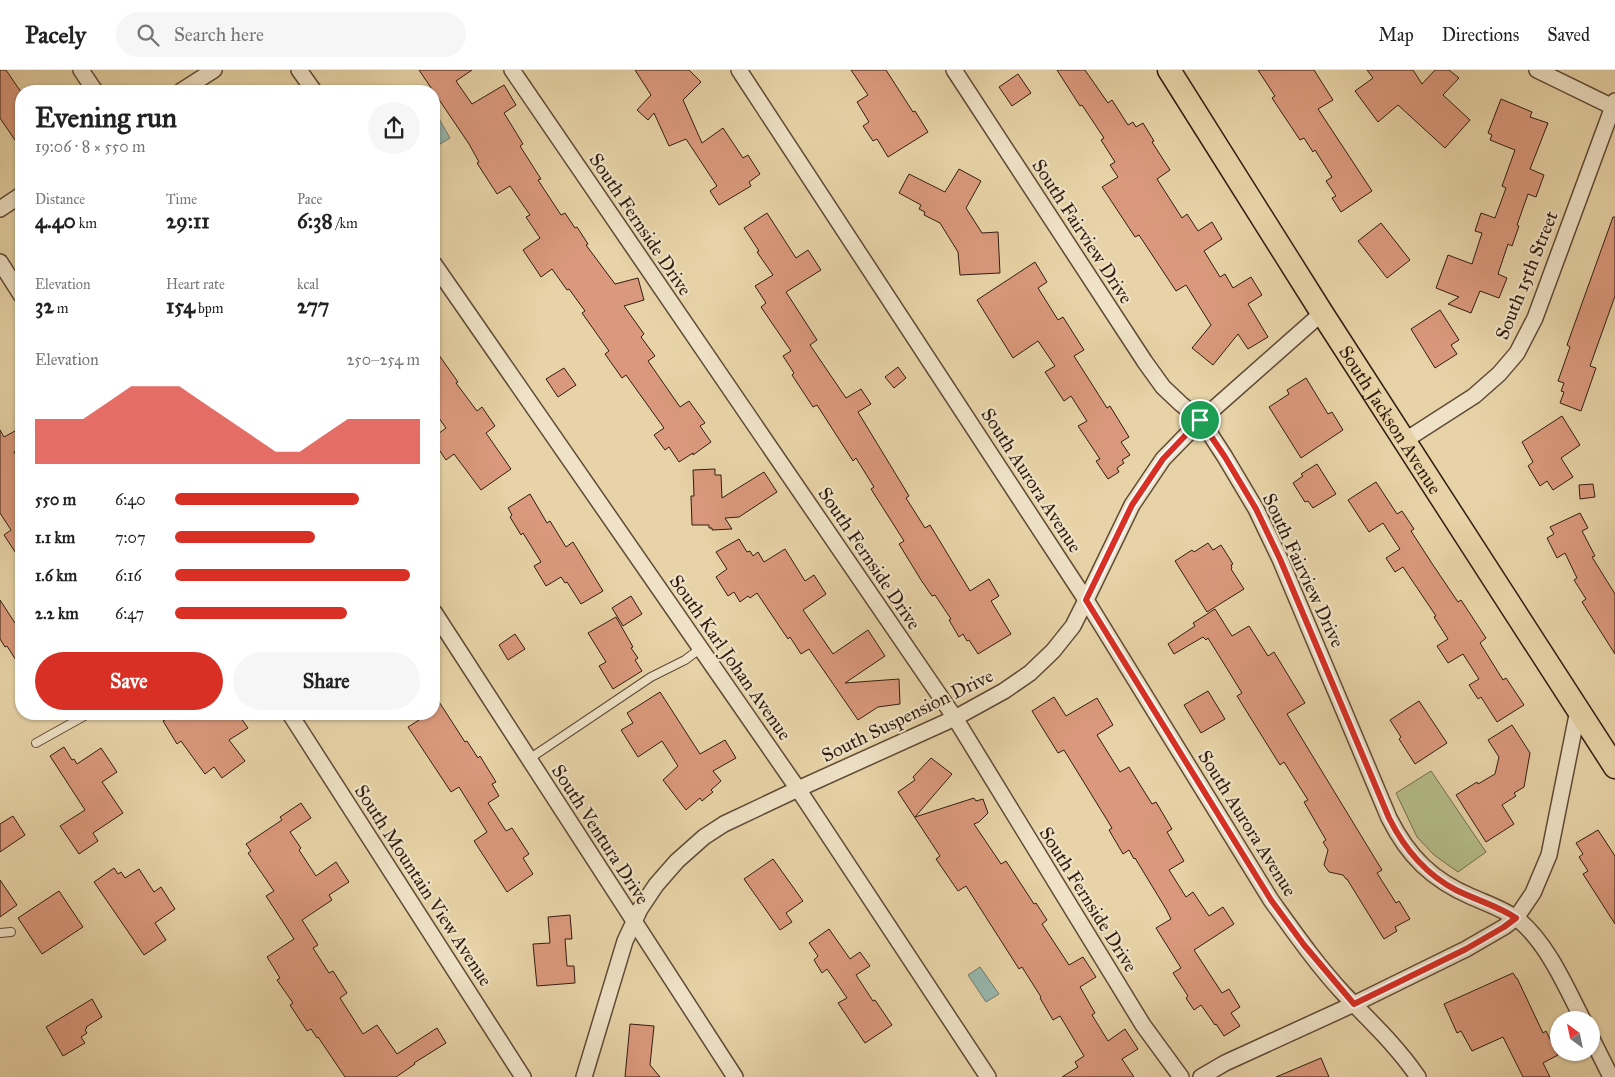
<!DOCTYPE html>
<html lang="en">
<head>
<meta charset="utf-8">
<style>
  body { margin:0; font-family:"IM FELL Great Primer",serif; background:#f6f6f6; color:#222; height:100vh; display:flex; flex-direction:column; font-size:19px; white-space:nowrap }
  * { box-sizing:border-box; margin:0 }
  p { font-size:16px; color:#767676 }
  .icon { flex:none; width:28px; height:28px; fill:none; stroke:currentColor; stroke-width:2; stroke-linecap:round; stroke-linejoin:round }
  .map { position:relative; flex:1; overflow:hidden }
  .drawer { position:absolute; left:15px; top:15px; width:425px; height:635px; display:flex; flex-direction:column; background:#fff; border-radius:20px; box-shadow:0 1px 4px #0004 }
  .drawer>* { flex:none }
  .needle { width:32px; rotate:327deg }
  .controls { position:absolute; left:1550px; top:941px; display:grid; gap:10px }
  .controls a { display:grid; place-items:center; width:50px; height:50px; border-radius:50%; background:#fff; box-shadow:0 1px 4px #0004; font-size:25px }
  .pin { position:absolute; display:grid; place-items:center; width:42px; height:42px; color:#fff; margin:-21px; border:2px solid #fff; border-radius:50%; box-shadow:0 1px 5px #0007 }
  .round { display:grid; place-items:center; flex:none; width:52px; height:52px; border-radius:26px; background:#f6f6f6 }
  .overview { display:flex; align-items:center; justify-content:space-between; height:85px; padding:0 20px }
  h1 { font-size:28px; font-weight:700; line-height:38px }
  .figures { display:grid; grid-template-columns:repeat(3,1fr); gap:8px; height:85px; padding:5px 20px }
  .figures div { display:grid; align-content:center }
  .figures b { font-size:21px; font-weight:700 }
  .figures small { font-size:14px; font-weight:400 }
  .figures p { font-size:14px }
  .chart { height:140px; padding:10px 20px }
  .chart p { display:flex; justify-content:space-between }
  .chart svg { width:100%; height:90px; margin-top:5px; fill:#d93025; opacity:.7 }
  .primary-button { display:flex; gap:10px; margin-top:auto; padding:10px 20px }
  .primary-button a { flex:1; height:58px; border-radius:30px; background:#d93025; color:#fff; font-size:20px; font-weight:700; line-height:58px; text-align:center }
  .primary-button a+a { background:#f6f6f6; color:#222 }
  ul { padding:0 20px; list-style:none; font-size:16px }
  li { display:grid; grid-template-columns:80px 60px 1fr; align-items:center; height:38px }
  li i { height:12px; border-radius:6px; background:#d93025 }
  header { display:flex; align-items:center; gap:30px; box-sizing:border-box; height:70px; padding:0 25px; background:#fff; border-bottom:1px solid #e0e0e0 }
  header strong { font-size:24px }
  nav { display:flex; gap:28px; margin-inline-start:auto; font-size:18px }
  .search { width:350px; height:45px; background:#f6f6f6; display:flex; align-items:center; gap:12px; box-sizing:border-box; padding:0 18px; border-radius:28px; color:#767676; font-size:19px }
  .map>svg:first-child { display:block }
  .green { fill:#b4bc88; stroke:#736c4c }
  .water { fill:#97b7ac; stroke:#6f796e }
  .building { fill:#da997c; stroke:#321c10 }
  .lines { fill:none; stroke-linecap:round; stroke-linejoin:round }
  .lane-casing { stroke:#5f4a36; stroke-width:10 }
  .street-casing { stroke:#5f4a36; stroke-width:18 }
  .primary-casing { stroke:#321c10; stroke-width:25 }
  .lane { stroke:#efe2c6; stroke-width:8 }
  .street { stroke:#efe2c6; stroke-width:15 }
  .primary { stroke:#e7d3a7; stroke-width:22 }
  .route-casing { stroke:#fff; stroke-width:10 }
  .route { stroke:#d93025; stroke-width:6 }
  .labels { text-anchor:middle; stroke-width:4.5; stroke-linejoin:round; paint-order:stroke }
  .street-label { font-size:19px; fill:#321c10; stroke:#efe2c6 }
</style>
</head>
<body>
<header>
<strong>Pacely</strong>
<div class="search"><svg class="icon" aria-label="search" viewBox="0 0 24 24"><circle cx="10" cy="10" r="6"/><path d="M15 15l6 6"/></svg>Search here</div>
<nav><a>Map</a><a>Directions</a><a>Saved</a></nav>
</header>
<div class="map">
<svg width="1615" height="1007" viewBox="0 0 1615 1007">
  <rect width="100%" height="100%" fill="#e7d3a7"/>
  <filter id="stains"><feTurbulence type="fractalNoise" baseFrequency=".004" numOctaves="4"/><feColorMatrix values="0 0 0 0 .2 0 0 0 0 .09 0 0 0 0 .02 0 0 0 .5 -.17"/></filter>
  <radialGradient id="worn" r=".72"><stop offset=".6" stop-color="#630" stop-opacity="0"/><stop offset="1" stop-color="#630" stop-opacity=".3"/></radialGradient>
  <!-- green -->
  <path class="green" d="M 1431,701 L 1486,782 L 1458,802 L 1434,785 L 1417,767 L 1396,723 Z"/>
  <!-- water -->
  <g class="water">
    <path d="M 434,42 L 435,42 L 450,68 L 437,76 L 434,71 Z"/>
    <path d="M 980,897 L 999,924 L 986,932 L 968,905 Z"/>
  </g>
  <!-- building -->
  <g class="building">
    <path d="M 0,0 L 6,0 L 21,22 L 21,79 L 0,48 Z"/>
    <path d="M 419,0 L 472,0 L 456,11 L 472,34 L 504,15 L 516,35 L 504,43 L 523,74 L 520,76 L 541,109 L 538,110 L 561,145 L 565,143 L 575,158 L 577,157 L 588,174 L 586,175 L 615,214 L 638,208 L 644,230 L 624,236 L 644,264 L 641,267 L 655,286 L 648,291 L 680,337 L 689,331 L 705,353 L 700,356 L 711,372 L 693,385 L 693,383 L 679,392 L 669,377 L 665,380 L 654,365 L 664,358 L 626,305 L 622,308 L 605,284 L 609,281 L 582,243 L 585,241 L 569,219 L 567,220 L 552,199 L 541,207 L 523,180 L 540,168 L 526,147 L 530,145 L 510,116 L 497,124 L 477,93 L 479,92 L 469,74 Z"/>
    <path d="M 635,0 L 689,0 L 701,12 L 683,30 L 702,73 L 723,58 L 743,88 L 748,85 L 760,104 L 749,112 L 751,116 L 719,135 L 710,121 L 717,116 L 686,69 L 669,76 L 654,43 L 648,50 L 637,40 L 651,25 Z"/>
    <path d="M 851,0 L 886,0 L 913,42 L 915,41 L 928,62 L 888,87 L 877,69 L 873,71 L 863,56 L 869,52 L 857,32 L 868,25 Z"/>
    <path d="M 1057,0 L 1085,0 L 1108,33 L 1112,30 L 1128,55 L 1133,52 L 1136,57 L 1143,53 L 1154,71 L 1152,72 L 1170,100 L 1157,109 L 1182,148 L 1187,144 L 1198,161 L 1212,152 L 1222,169 L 1204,181 L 1220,207 L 1225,204 L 1233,218 L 1251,207 L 1262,225 L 1248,234 L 1268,267 L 1248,279 L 1238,264 L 1213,295 L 1192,278 L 1211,255 L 1186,215 L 1176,221 L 1139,165 L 1135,167 L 1102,117 L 1118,107 L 1110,95 L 1115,92 L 1101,70 L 1104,68 L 1082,35 L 1080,36 Z"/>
    <path d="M 1258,0 L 1314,0 L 1333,30 L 1318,39 L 1372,121 L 1341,142 L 1332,128 L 1336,126 L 1326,111 L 1332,107 L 1315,80 L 1313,82 L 1304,68 L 1300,70 L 1272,28 L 1275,26 Z"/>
    <path d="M 1367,0 L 1413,0 L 1422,14 L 1435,0 L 1449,0 L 1459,8 L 1443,25 L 1470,50 L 1445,78 L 1398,35 L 1378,52 L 1355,21 L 1373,8 Z"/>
    <path d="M 1018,4 L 1031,23 L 1012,36 L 999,17 Z"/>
    <path d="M 1501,29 L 1532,42 L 1530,47 L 1548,53 L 1530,99 L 1544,105 L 1536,127 L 1528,124 L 1517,155 L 1519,156 L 1512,176 L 1508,174 L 1498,204 L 1507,208 L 1499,228 L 1480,221 L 1471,243 L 1448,234 L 1459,227 L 1436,218 L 1448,185 L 1472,194 L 1482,163 L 1475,161 L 1481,143 L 1495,148 L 1506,118 L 1502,116 L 1515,80 L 1490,70 L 1492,65 L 1488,63 Z"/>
    <path d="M 959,99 L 981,111 L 966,138 L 982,163 L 998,162 L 1000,203 L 960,205 L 958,182 L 940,153 L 924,145 L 925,142 L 919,139 L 921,135 L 899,123 L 909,104 L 945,122 Z"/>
    <path d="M 767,143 L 796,188 L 808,180 L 821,200 L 786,222 L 817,270 L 810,275 L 846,328 L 861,319 L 871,334 L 858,342 L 909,426 L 906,428 L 925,458 L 930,455 L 970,521 L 989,509 L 999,526 L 991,531 L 1011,564 L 978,584 L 969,570 L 967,571 L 963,564 L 959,567 L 949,550 L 951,549 L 935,525 L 932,526 L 921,510 L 899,474 L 904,471 L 871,419 L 874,417 L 856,388 L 853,391 L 817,335 L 813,337 L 792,305 L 794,303 L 783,286 L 791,281 L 761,237 L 766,233 L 755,216 L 773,205 L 757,182 L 759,181 L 744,158 Z"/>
    <path d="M 1613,147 L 1615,147 L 1615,226 L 1590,296 L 1596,298 L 1581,341 L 1560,333 L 1564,322 L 1561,321 L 1564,313 L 1558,311 L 1570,277 L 1567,275 Z"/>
    <path d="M 1381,153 L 1410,190 L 1387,208 L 1358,171 Z"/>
    <path d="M 1035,192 L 1047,212 L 1038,218 L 1058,250 L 1063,247 L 1084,280 L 1074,286 L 1107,338 L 1110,336 L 1129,367 L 1121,372 L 1130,385 L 1122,390 L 1124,393 L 1117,398 L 1119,402 L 1108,409 L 1096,391 L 1100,389 L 1078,356 L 1087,351 L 1071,326 L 1064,331 L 1045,302 L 1055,296 L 1038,271 L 1013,288 L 977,230 Z"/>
    <path d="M 1440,240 L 1459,270 L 1451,275 L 1457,284 L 1435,298 L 1411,259 Z"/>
    <path d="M 434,278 L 458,312 L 456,313 L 477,341 L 482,337 L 495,356 L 486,363 L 511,399 L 481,420 L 454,384 L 446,390 L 434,372 L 434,367 L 446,358 L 434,341 Z"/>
    <path d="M 898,297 L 906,308 L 894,318 L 885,307 Z"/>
    <path d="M 564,298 L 576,315 L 558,327 L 546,309 Z"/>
    <path d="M 1306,308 L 1328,344 L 1332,342 L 1343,360 L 1301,388 L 1269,337 L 1289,324 L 1287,320 Z"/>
    <path d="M 1562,346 L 1580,375 L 1561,388 L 1573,407 L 1553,420 L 1547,411 L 1540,416 L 1528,396 L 1533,392 L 1522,372 Z"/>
    <path d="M 0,360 L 4,367 L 15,361 L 21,371 L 21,378 L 14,382 L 21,394 L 21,491 L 4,465 L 11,460 L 0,443 Z"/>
    <path d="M 1317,394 L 1336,424 L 1313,438 L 1308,431 L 1305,432 L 1293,413 L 1303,406 L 1301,404 Z"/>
    <path d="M 715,399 L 715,405 L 721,405 L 722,428 L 764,402 L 777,422 L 739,447 L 725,448 L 732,459 L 712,460 L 712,458 L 709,458 L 709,455 L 692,455 L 691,426 L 694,426 L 693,400 Z"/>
    <path d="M 1376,412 L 1397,444 L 1402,441 L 1414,459 L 1411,461 L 1433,495 L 1458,532 L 1461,530 L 1486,568 L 1480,573 L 1503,610 L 1506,608 L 1524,635 L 1497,652 L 1481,627 L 1478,629 L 1469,615 L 1479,609 L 1463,584 L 1448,593 L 1437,576 L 1448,569 L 1434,547 L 1436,546 L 1403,497 L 1395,502 L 1386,488 L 1400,479 L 1383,453 L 1369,462 L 1348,430 Z"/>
    <path d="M 1593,414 L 1595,427 L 1580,429 L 1579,415 Z"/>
    <path d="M 530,424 L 547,453 L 550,451 L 566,477 L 573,472 L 603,521 L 581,534 L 567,512 L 565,513 L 561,507 L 546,516 L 534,496 L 541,492 L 523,463 L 521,465 L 510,447 L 512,445 L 508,438 Z"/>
    <path d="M 1580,443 L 1588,458 L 1582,461 L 1595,486 L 1592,487 L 1615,524 L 1615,584 L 1582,532 L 1586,529 L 1574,510 L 1577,508 L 1565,483 L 1557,488 L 1547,468 L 1554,464 L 1550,457 Z"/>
    <path d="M 739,469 L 747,482 L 750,481 L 753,486 L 758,482 L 764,492 L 785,479 L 805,511 L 814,505 L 826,524 L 803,540 L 833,584 L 868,560 L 885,586 L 845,613 L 899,609 L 900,634 L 878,637 L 858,650 L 809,579 L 801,584 L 790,567 L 788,569 L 757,523 L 750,528 L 748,526 L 740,532 L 734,522 L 728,526 L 716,507 L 727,499 L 716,482 Z"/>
    <path d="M 1208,473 L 1213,480 L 1221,475 L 1233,494 L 1231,495 L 1232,498 L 1231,499 L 1244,519 L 1207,542 L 1175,491 L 1192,480 L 1194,482 Z"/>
    <path d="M 631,526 L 642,544 L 623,556 L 612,538 Z"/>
    <path d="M 0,530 L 15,553 L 21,549 L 21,598 L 7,576 L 5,577 L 0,569 Z"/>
    <path d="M 1215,539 L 1232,566 L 1249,556 L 1268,586 L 1274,582 L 1305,633 L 1287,644 L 1382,800 L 1377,803 L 1396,833 L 1399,831 L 1410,849 L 1395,857 L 1397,861 L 1384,869 L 1347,809 L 1346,809 L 1343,805 L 1329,802 L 1324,795 L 1328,780 L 1323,772 L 1326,770 L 1304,732 L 1308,730 L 1284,692 L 1280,695 L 1237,626 L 1242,623 L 1208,568 L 1206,570 L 1203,567 L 1174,584 L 1168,574 L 1195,556 L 1193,553 Z"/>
    <path d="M 616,547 L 633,577 L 631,578 L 638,588 L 635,590 L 642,601 L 613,619 L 599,596 L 606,592 L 588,563 Z"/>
    <path d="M 515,564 L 525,579 L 508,590 L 499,575 Z"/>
    <path d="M 1208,621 L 1225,649 L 1201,663 L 1184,635 Z"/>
    <path d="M 660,622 L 700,684 L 725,670 L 736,688 L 713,701 L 721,711 L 711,720 L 713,722 L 702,731 L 700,728 L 686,740 L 663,710 L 678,696 L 662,671 L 638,687 L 621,660 L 633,653 L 627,643 Z"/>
    <path d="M 434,624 L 465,672 L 467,671 L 478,688 L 480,686 L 496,712 L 492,714 L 499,726 L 488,733 L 506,761 L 512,758 L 529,784 L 523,788 L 533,804 L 507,822 L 474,771 L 487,762 L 459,717 L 451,722 L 408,657 L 419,650 L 415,644 L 434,644 Z"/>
    <path d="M 1054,627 L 1066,646 L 1097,628 L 1113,655 L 1097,665 L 1120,702 L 1129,697 L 1152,734 L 1156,732 L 1172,759 L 1167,762 L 1184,791 L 1169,800 L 1186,827 L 1193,822 L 1209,846 L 1223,837 L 1234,854 L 1194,880 L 1222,923 L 1229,919 L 1240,937 L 1231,943 L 1240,956 L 1224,966 L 1216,954 L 1215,955 L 1201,935 L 1194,940 L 1186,928 L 1188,926 L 1173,903 L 1181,898 L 1156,858 L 1171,849 L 1166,839 L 1135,788 L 1134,789 L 1129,780 L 1123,784 L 1109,760 L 1112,758 L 1064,680 L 1058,683 L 1032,641 Z"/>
    <path d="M 1419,631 L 1447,673 L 1415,694 L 1399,669 L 1401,667 L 1390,650 Z"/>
    <path d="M 176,644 L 238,644 L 248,658 L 229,670 L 245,691 L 222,708 L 214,697 L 205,704 L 181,671 L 177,674 L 163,651 Z"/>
    <path d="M 1512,655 L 1530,683 L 1524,717 L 1514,723 L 1516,726 L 1502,735 L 1514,754 L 1486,772 L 1456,725 L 1477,712 L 1478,714 L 1495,704 L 1499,687 L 1488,670 Z"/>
    <path d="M 64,677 L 72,690 L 74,689 L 77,694 L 101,678 L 117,702 L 102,712 L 123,743 L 93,763 L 98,771 L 79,784 L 60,756 L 85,740 L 50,686 Z"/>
    <path d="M 931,688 L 952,704 L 915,747 L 974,728 L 976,731 L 983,729 L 988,743 L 979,752 L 974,754 L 1001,794 L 1006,791 L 1034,834 L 1036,833 L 1047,850 L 1042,854 L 1069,895 L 1083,887 L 1096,907 L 1080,917 L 1095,943 L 1092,945 L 1108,971 L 1125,959 L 1138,979 L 1122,989 L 1134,1007 L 1062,1007 L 1078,997 L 1075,992 L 1084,986 L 1060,946 L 1053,950 L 1040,928 L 1041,927 L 1022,897 L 1019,899 L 966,816 L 958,821 L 936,789 L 940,786 L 898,722 L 915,710 L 913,707 Z"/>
    <path d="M 301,733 L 311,748 L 290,762 L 301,778 L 299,780 L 316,806 L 336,792 L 349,812 L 329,825 L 332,830 L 302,850 L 318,875 L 313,878 L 329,903 L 333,901 L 347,923 L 340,928 L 363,964 L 377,955 L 397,984 L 437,958 L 446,973 L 414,993 L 415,994 L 396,1007 L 345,1007 L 318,967 L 317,968 L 311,959 L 307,961 L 290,935 L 293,933 L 277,910 L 280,908 L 267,887 L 294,869 L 266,826 L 274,821 L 248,783 L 251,781 L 246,774 L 282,750 L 280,747 Z"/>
    <path d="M 13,746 L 25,765 L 0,782 L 0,754 Z"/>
    <path d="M 1598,760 L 1615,786 L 1615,854 L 1583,804 L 1588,801 L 1579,787 L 1583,784 L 1576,773 Z"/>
    <path d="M 773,789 L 803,831 L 786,843 L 792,852 L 780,860 L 744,809 Z"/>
    <path d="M 114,798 L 118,804 L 121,802 L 125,808 L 139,799 L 154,822 L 161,817 L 175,839 L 155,853 L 166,870 L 144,885 L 94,812 Z"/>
    <path d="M 0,810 L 17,835 L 0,847 Z"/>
    <path d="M 59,821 L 83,857 L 42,884 L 18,848 Z"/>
    <path d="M 570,845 L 572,869 L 565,869 L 567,896 L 574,896 L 575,913 L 537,916 L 533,874 L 550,873 L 548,847 Z"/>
    <path d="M 829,859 L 850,889 L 860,882 L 870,896 L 856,905 L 873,931 L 875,930 L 892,955 L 865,973 L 838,933 L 847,928 L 827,899 L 822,903 L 814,890 L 818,886 L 809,873 Z"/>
    <path d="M 1513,903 L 1516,908 L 1517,908 L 1543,963 L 1546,961 L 1558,985 L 1543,993 L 1550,1007 L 1523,1007 L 1503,967 L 1472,981 L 1461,961 L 1457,963 L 1444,934 Z"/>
    <path d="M 92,929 L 102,947 L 86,957 L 87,958 L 85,960 L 87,963 L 81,967 L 85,973 L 63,986 L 46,957 Z"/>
    <path d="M 630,954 L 654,956 L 650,995 L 660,1007 L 625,1007 Z"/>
    <path d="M 1321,988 L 1329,1007 L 1276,1007 Z"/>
  </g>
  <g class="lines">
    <!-- lane casing -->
    <g class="lane-casing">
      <g id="lane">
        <path d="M 36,673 L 88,644"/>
        <path d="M 529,689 L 651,607 L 685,590 L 701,578"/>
        <path d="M 0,863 L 11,862"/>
      </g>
    </g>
    <!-- street casing -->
    <g class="street-casing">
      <g id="street">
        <path d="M 81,0 L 95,21"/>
        <path d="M 299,0 L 314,21"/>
        <path d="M 512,0 L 955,648 L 1143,955 L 1181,1007"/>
        <path d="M 739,0 L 1086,530 L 1271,830 C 1294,862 1317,895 1344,924 C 1370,951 1397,976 1418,1007"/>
        <path d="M 954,0 L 1145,292 L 1163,317 L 1181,334 L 1201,350 L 1225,387 L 1256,439 L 1280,489 L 1389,748 C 1408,786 1432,810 1472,827 C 1488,834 1506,840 1520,851 C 1548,875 1566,917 1583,950"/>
        <path d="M 1537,0 L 1615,38"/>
        <path d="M 181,21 L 214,0"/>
        <path d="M 0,139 L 21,125"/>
        <path d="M 0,192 L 21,225"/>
        <path d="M 434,194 L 798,719 L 988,1007"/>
        <path d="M 1404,371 L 1474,326 L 1499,304 L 1517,283 L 1535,248 L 1615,31"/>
        <path d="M 434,542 L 735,1007"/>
        <path d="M 290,644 L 523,1007"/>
        <path d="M 1591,967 L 1611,1007"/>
        <path d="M 584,1007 L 625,871 L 640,839 L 656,815 L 677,791 L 704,767 L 724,754 L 798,719 L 955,648 L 1004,621 L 1030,603 L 1053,581 L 1073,556 L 1086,530 L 1132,435 L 1163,389 L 1201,350 L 1322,243"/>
        <path d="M 1201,1007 L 1225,993 L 1354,934 L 1466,879 L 1504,857 L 1516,848 L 1533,823 L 1549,785 L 1578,640"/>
      </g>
    </g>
    <!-- primary casing -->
    <g class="primary-casing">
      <g id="primary">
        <path id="s1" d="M 1169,0 L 1322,243 L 1615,697"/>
      </g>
    </g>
    <!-- lane -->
    <use href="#lane" class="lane"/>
    <!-- street -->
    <use href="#street" class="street"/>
    <!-- primary -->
    <use href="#primary" class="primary"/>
  </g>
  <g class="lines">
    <!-- route casing -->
    <g class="route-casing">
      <path id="route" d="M 1200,350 L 1225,387 L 1256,439 L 1280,489 L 1389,748 C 1404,778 1425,804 1456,820 C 1476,830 1498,836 1516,848 L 1504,857 L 1466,879 L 1354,934 L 1304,875 L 1271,830 L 1086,530 L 1132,435 L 1163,389 Z"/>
    </g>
    <!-- route -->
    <use href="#route" class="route"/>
  </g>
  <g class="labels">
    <!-- street labels -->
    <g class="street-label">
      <text transform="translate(641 154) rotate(56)" y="7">South Fernside Drive</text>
      <text transform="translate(1083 161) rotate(57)" y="7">South Fairview Drive</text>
      <text transform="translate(1526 205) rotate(-68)" y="7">South 15th Street</text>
      <text dy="7" stroke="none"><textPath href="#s1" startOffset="414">South Jackson Avenue</textPath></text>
      <text transform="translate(1032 410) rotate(57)" y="7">South Aurora Avenue</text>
      <text transform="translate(870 488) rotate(56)" y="7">South Fernside Drive</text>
      <text transform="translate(1304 500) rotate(65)" y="7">South Fairview Drive</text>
      <text transform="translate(731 587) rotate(55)" y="7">South Karl Johan Avenue</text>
      <text transform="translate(907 645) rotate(-26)" y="7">South Suspension Drive</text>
      <text transform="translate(1248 753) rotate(58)" y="7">South Aurora Avenue</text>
      <text transform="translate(601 764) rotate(57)" y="7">South Ventura Drive</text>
      <text transform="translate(424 815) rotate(57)" y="7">South Mountain View Avenue</text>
      <text transform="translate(1089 829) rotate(58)" y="7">South Fernside Drive</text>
    </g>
  </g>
  <rect width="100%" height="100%" filter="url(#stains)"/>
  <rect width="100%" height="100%" fill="url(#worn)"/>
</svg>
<div class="controls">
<a><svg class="needle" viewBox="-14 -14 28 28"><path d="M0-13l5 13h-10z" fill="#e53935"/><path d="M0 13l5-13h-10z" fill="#767676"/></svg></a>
</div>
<div class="pin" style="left:1200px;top:350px;background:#1e9e55"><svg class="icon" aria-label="arrive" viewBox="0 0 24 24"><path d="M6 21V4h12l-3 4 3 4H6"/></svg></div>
<section class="drawer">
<div class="overview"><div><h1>Evening run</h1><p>19:06 · 8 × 550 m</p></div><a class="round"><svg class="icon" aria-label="share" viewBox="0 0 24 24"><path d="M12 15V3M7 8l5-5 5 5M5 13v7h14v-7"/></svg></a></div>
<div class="figures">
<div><p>Distance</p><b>4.40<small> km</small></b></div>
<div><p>Time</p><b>29:11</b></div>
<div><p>Pace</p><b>6:38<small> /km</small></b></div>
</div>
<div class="figures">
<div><p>Elevation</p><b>32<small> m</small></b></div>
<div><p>Heart rate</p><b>154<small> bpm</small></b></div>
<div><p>kcal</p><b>277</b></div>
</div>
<div class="chart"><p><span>Elevation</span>250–254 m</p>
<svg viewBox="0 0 160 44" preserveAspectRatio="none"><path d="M0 44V22L10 22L20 22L30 14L40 6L50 6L60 6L70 14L80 22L90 30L100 38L110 38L120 30L130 22L140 22L150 22L160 22V44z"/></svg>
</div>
<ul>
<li><b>550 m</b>6:40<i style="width:75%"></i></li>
<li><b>1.1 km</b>7:07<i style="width:57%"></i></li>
<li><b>1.6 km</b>6:16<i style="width:96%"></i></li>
<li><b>2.2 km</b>6:47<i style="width:70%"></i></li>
</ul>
<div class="primary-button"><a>Save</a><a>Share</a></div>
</section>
</div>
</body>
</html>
